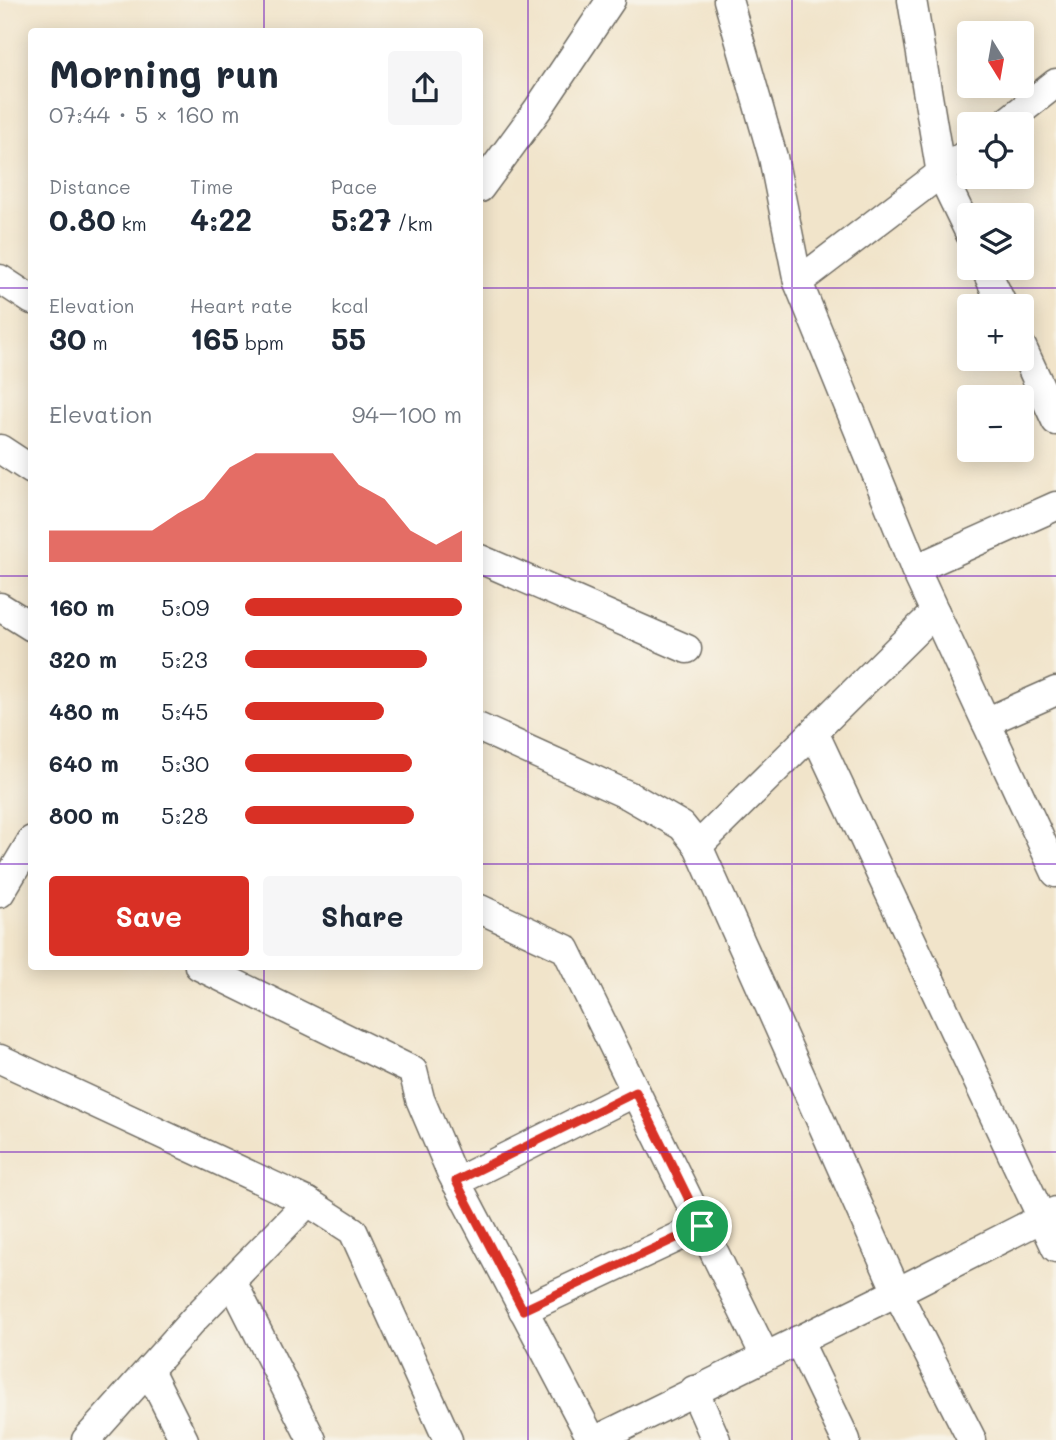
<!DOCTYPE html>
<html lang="en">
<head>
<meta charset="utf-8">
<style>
  body { margin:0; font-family:Mali,sans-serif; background:#f6f6f7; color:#1f2937; height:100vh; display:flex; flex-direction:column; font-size:26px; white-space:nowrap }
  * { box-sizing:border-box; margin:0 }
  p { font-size:23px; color:#747a83 }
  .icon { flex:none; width:38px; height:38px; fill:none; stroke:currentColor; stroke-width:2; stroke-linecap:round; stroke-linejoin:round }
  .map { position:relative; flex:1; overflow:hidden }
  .drawer { position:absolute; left:28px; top:28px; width:455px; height:942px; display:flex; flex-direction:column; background:#fff; border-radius:7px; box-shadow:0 4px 18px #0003 }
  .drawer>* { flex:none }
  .needle { width:46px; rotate:169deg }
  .fabs { position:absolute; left:957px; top:21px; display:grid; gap:14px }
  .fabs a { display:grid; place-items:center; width:77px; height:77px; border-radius:7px; background:#fff; box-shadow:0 4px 18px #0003; font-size:35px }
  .pin { position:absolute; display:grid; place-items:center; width:60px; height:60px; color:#fff; margin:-30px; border:4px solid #fff; border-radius:50%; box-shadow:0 2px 7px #0007 }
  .round { display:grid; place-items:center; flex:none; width:74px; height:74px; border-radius:7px; background:#f6f6f7 }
  .headline { display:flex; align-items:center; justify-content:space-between; height:119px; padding:0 21px }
  h1 { font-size:38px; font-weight:700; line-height:52px }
  .stats { display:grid; grid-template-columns:repeat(3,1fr); gap:10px; height:119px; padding:7px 21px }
  .stats div { display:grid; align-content:center }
  .stats b { font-size:30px; font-weight:700 }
  .stats small { font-size:19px; font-weight:400 }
  .stats p { font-size:19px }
  .chart { height:196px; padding:14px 21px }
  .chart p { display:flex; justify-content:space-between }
  .chart svg { width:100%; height:126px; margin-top:7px; fill:#d93025; opacity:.7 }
  .button { display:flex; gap:14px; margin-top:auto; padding:14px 21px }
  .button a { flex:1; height:80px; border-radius:7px; background:#d93025; color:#fff; font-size:28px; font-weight:700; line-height:80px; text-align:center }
  .button a+a { background:#f6f6f7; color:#1f2937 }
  ul { padding:0 21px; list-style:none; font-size:23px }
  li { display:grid; grid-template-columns:112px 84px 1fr; align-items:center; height:52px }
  li i { height:18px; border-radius:9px; background:#d93025 }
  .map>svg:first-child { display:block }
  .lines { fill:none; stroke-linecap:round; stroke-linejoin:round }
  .minor-casing { stroke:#706c63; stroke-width:31 }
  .minor { stroke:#fff; stroke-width:28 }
  .route-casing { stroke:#fff; stroke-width:14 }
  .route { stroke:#d93025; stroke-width:9 }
  .grid { fill:none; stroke:#7b2cbf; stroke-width:2; stroke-opacity:0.55 }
</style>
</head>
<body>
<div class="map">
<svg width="1056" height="1440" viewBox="0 0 1056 1440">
  <rect width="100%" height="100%" fill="#f7f3e8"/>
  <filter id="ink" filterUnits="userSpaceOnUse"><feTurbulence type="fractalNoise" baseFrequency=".0143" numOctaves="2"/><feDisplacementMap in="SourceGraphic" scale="14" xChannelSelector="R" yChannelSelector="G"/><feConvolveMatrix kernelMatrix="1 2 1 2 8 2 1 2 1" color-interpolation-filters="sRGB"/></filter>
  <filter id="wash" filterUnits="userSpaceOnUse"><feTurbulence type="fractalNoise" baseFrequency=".00686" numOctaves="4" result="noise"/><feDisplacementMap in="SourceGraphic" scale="28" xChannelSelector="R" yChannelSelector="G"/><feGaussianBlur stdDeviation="1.57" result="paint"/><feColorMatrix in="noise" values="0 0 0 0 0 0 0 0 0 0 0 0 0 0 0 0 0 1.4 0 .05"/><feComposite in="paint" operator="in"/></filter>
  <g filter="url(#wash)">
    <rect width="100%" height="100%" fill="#f1e4ca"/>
  </g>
  <g filter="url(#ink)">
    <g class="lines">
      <!-- minor casing -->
      <g class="minor-casing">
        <g id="minor">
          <path d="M 728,0 L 773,157 L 798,282 L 915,569 L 1056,873"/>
          <path d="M 912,0 L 941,174 L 970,234"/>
          <path d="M 1004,124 L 1056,83"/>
          <path d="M 480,188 L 538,109 L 611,0"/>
          <path d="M 985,268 L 1003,306"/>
          <path d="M 0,279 L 32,300"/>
          <path d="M 798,282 L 970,151"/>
          <path d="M 1022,347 L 1056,421"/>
          <path d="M 0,449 L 32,470"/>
          <path d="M 480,559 L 687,649"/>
          <path d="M 915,569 L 1056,506"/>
          <path d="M 0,607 L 32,627"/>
          <path d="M 986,722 L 1056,691"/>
          <path d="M 480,728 L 630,796 L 682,826 L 698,846 L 897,1292 L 972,1440"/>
          <path d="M 814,732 L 1056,1248"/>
          <path d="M 698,846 L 935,612"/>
          <path d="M 0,893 L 32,840"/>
          <path d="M 480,909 L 566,949 L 765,1356"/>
          <path d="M 199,966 L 413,1071 L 420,1099 L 451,1172 L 592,1440"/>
          <path d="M 0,1059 L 308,1202 L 353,1231 L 448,1440"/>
          <path d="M 456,1182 L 636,1092"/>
          <path d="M 232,1281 L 312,1440"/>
          <path d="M 523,1310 L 702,1226"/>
          <path d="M 798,1340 L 846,1440"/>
          <path d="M 149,1370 L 184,1440"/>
          <path d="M 694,1390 L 716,1440"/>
          <path d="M 86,1440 L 195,1318 L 308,1202"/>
          <path d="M 596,1440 L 897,1292 L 1056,1211"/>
        </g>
      </g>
      <!-- minor -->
      <use href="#minor" class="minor"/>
    </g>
  </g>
  <g class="lines" filter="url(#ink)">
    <!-- route casing -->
    <g class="route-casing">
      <path id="route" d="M 636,1092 L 702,1226 L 523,1310 L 456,1181 Z"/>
    </g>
    <!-- route -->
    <use href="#route" class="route"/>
  </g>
  <!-- grid -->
  <path class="grid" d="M 264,0 L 264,32M 528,0 L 528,1440M 792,0 L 792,1440M 0,288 L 32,288M 480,288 L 1056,288M 0,576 L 32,576M 480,576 L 1056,576M 0,864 L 32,864M 480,864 L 1056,864M 264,966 L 264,1440M 0,1152 L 1056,1152"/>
</svg>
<div class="fabs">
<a><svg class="needle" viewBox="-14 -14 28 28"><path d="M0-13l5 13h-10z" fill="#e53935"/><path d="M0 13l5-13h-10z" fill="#747a83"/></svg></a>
<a><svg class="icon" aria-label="locate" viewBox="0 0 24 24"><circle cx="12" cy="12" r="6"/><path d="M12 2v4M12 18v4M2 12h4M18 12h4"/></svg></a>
<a><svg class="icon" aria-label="layers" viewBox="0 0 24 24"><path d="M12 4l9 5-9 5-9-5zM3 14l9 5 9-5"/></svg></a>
<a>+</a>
<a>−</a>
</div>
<div class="pin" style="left:702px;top:1226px;background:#1e9e55"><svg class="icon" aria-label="arrive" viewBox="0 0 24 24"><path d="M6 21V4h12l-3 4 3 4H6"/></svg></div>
<section class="drawer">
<div class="headline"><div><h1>Morning run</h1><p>07:44 · 5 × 160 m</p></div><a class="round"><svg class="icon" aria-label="share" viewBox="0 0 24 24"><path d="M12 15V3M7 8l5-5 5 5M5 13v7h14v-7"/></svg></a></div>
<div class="stats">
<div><p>Distance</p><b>0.80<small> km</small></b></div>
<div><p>Time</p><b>4:22</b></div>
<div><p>Pace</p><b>5:27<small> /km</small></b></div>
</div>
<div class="stats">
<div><p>Elevation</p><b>30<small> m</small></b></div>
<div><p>Heart rate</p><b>165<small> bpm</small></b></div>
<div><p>kcal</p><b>55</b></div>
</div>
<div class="chart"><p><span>Elevation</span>94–100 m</p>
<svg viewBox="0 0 160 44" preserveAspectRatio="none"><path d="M0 44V33L10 33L20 33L30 33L40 33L50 27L60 22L70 11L80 6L90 6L100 6L110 6L120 17L130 22L140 33L150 38L160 33V44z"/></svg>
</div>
<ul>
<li><b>160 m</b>5:09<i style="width:100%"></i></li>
<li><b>320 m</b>5:23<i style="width:84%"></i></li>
<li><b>480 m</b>5:45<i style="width:64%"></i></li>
<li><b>640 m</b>5:30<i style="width:77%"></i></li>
<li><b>800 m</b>5:28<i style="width:78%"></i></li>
</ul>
<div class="button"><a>Save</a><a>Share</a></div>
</section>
</div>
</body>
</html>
